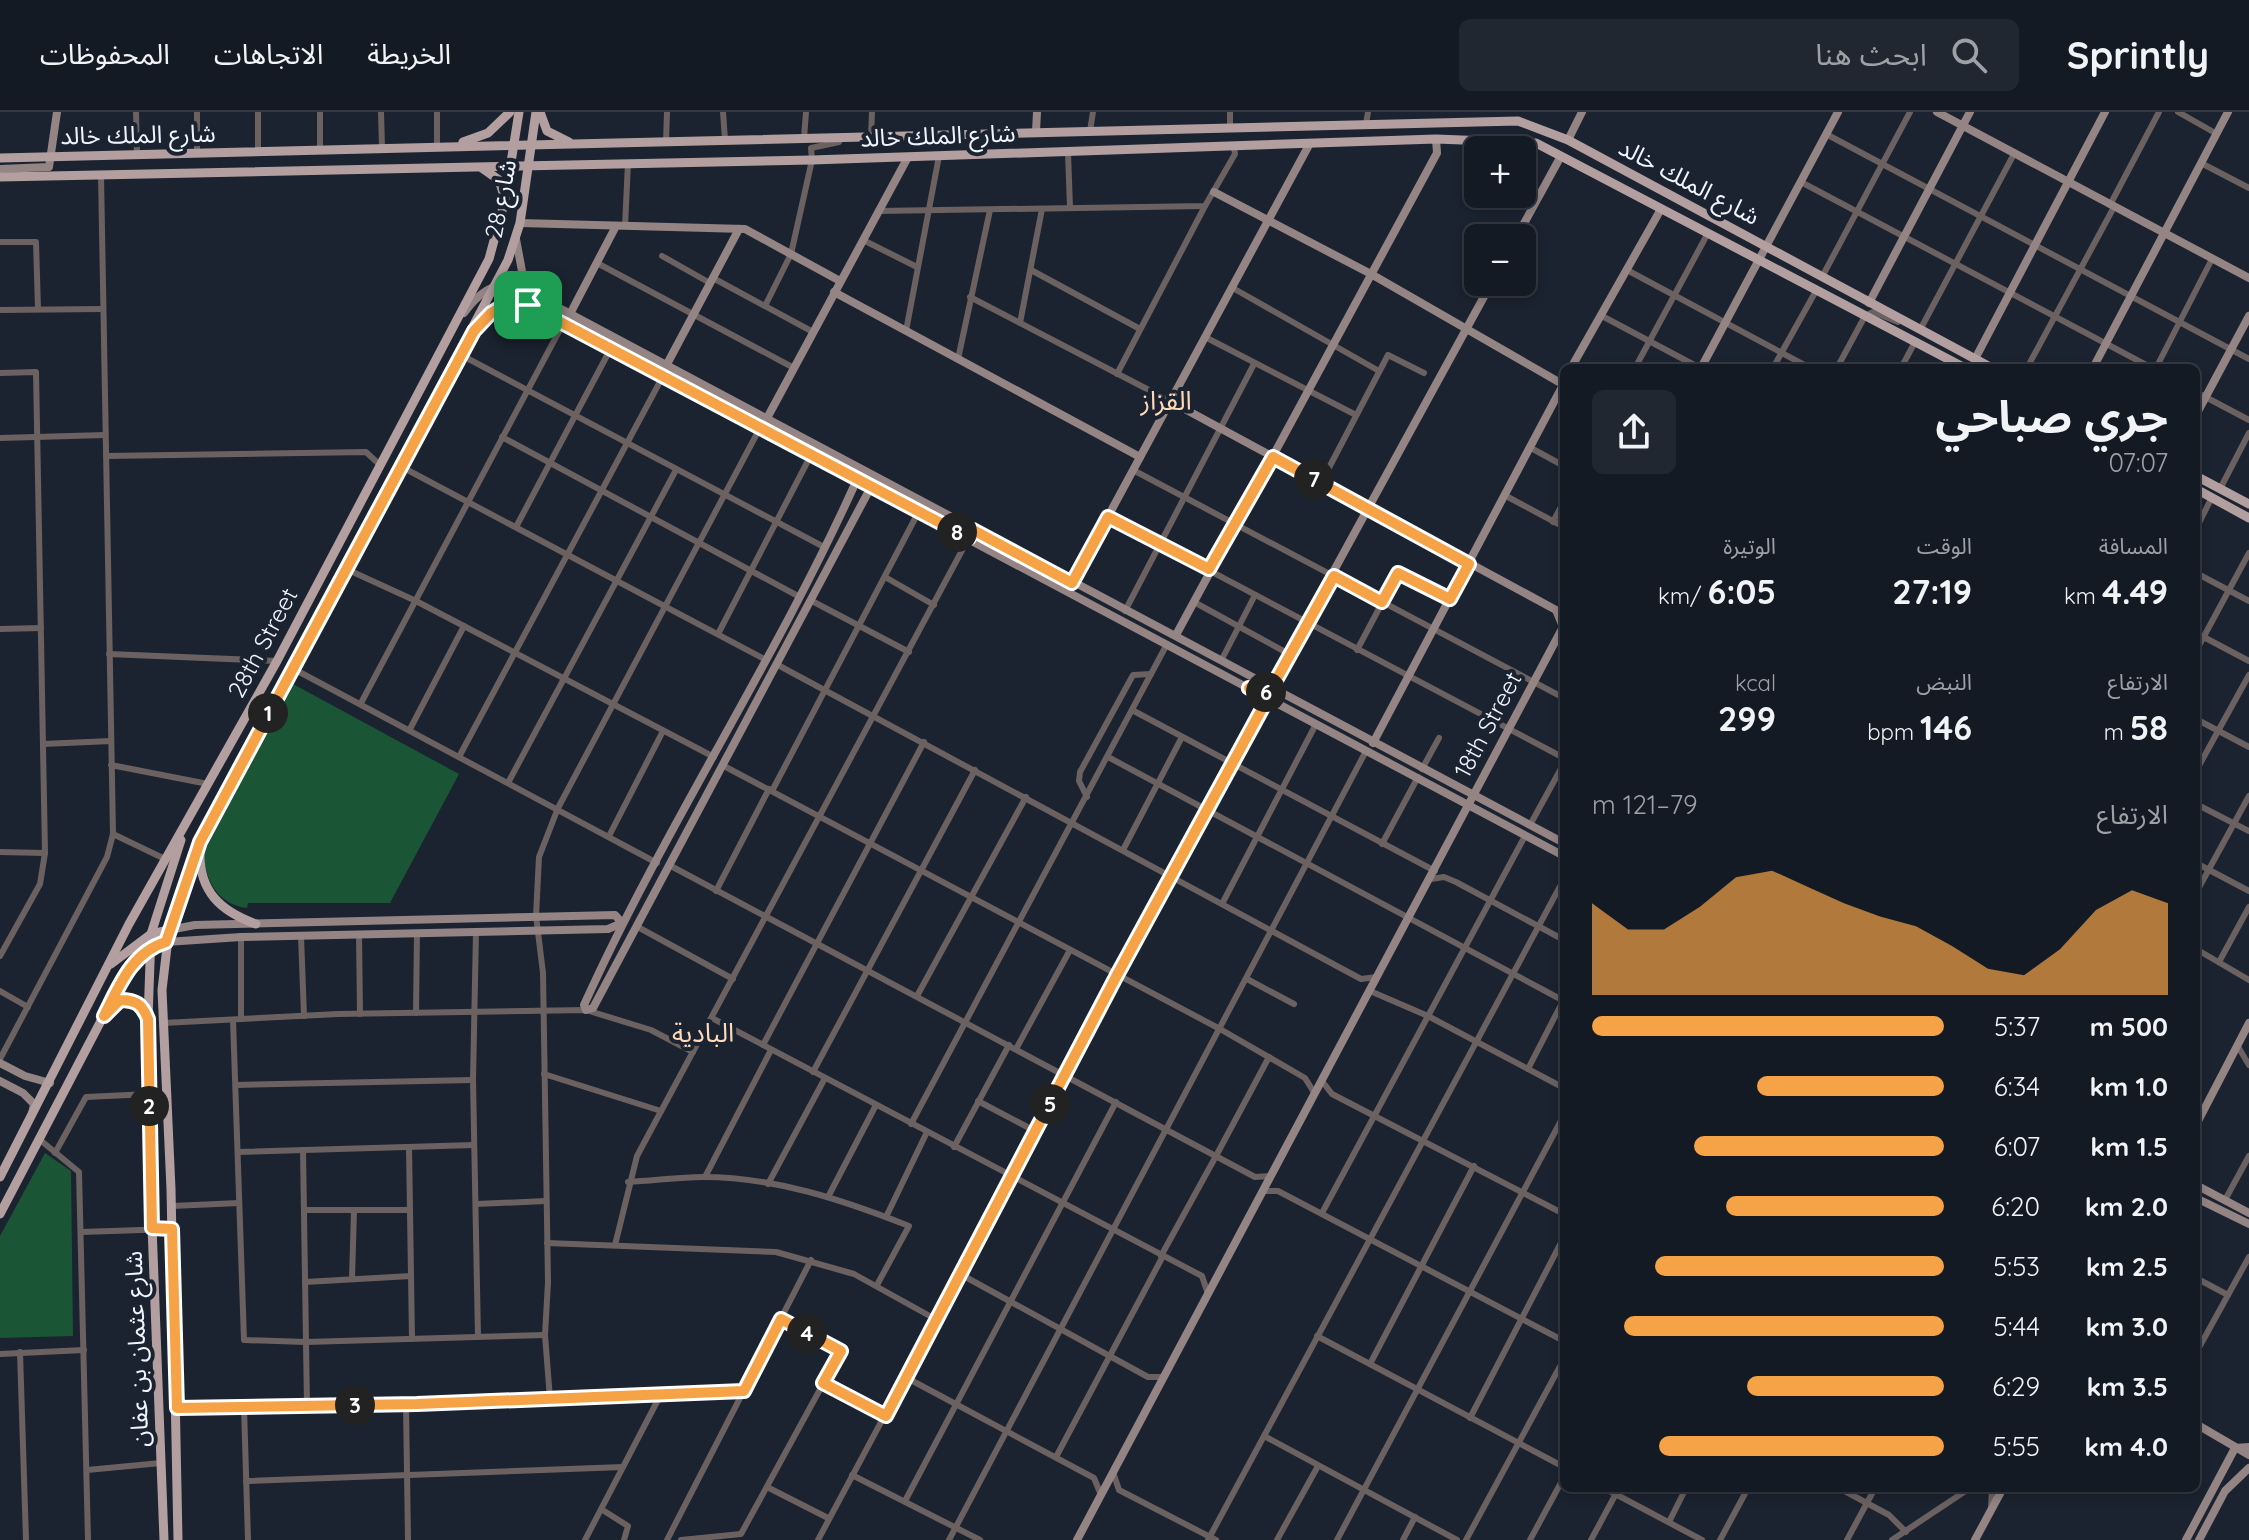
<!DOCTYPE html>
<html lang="ar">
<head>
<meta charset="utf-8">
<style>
  body { margin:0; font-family:Quicksand,"Noto Sans Arabic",sans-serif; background:#212731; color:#f1f3f6; direction:rtl; height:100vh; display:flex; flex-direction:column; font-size:30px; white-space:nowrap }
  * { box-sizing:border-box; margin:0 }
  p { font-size:26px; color:#9da1a6 }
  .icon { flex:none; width:44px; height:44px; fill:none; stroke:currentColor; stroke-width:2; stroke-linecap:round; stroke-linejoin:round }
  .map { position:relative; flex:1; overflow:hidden; direction:ltr }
  .side { position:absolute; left:1560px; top:252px; width:640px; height:1128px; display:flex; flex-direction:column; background:#141a24; border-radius:12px; box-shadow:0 4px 12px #0003,0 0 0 2px #333841; direction:rtl }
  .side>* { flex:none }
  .controls { position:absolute; left:1464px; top:24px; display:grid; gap:16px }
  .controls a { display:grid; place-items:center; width:72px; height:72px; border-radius:12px; background:#141a24; box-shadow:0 4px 12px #0003,0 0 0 2px #333841; font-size:40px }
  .pin { position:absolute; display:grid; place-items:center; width:68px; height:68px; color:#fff; margin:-34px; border-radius:16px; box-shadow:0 4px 12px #0006 }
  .km { position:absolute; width:40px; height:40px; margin:-20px; border-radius:50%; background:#222; color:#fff; font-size:22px; line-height:40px; text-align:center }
  .round { display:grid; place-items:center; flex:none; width:84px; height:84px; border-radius:12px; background:#212731 }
  .headline { display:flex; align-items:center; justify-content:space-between; height:136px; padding:0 32px }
  h1 { font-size:44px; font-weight:700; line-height:60px }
  .metrics { display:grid; grid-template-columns:repeat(3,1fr); gap:12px; height:136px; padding:8px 32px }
  .metrics div { display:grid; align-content:center }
  .metrics b { font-size:34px; font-weight:700 }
  .metrics small { font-size:22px; font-weight:400 }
  .metrics p { font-size:22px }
  .chart { height:224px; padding:16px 32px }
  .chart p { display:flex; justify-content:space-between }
  .chart svg { width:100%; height:144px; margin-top:8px; fill:#f6a247; opacity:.7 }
  ul { padding:0 32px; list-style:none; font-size:26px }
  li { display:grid; grid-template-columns:128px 96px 1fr; align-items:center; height:60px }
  li i { height:20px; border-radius:10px; background:#f6a247 }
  header { display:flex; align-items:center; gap:48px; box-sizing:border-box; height:112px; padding:0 40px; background:#141a24; border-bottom:2px solid #333841 }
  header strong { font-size:38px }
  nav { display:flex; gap:44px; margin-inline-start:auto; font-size:28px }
  .search { width:560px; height:72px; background:#212731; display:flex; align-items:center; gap:20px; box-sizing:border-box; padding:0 28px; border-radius:12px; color:#9da1a6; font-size:30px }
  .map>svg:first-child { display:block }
  .green { fill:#1a5535 }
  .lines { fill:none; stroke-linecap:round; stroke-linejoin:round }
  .street { stroke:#6b6161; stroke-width:6 }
  .secondary { stroke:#948484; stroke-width:8 }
  .primary { stroke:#b39f9f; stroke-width:9 }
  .route-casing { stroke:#fff; stroke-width:16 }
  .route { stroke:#f6a247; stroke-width:10 }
  .labels { text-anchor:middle; stroke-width:8; stroke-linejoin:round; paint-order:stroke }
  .street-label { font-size:24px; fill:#f0f6ff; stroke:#1b2330 }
  .neighbourhood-label { font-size:26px; fill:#ffdab9; stroke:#1b2330 }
</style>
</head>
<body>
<header>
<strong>Sprintly</strong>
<div class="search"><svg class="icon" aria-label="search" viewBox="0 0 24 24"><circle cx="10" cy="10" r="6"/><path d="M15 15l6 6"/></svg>ابحث هنا</div>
<nav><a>الخريطة</a><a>الاتجاهات</a><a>المحفوظات</a></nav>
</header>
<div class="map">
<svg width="2249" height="1428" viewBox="0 0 2249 1428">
  <rect width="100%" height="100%" fill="#1b2330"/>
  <!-- green -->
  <g class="green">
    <path d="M 293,572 L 459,662 L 390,791 L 248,791 L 247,796 C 218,793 204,767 204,740 Z"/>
    <path d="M 45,1041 L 71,1059 L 73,1224 L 0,1226 L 0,1124 Z"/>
  </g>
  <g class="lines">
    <!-- street -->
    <g class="street">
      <path d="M 136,0 L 137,44"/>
      <path d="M 197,0 L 197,42"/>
      <path d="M 258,0 L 258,40"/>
      <path d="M 320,0 L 320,38"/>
      <path d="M 381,0 L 382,36"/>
      <path d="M 723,0 L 725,28"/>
      <path d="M 1230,0 L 1230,16"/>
      <path d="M 2178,0 L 2217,22"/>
      <path d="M 1366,12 L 1368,0"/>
      <path d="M 1090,19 L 1093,0"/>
      <path d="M 1826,22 L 2249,247"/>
      <path d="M 871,25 L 872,0"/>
      <path d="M 804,26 L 806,0"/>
      <path d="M 666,30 L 667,0"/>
      <path d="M 437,35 L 437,0"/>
      <path d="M 1068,40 L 1070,96"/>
      <path d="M 2201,51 L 2249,76"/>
      <path d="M 1801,70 L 2152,256"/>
      <path d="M 2110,93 L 2159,0"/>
      <path d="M 878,99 L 1205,94 L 1235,42 L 1234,35"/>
      <path d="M 625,114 L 628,51"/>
      <path d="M 863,128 L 917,155"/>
      <path d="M 0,130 L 36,130 L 38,197"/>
      <path d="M 662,144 L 710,171"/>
      <path d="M 597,151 L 794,256"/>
      <path d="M 1031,158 L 1140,217"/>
      <path d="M 1627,158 L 1810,256"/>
      <path d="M 1822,165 L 1910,0"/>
      <path d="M 713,166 L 813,220"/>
      <path d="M 1231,175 L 1379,259"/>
      <path d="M 970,185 L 1170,289"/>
      <path d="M 765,194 L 791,142 L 812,48 L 811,36 L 839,30"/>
      <path d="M 0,198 L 103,197"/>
      <path d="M 1602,204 L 1700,256"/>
      <path d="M 1020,211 L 1042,97"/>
      <path d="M 1920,218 L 2014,42"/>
      <path d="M 906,219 L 939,44"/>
      <path d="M 1205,225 L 1356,303"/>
      <path d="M 461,243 L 824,435"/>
      <path d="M 958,247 L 990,98"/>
      <path d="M 1635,256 L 1708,121"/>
      <path d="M 1773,256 L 1817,177"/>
      <path d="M 1837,256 L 1865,204 L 1873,200 L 1898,210"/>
      <path d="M 1901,256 L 1915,230"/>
      <path d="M 2027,256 L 2114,95"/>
      <path d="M 2156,256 L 2212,147"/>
      <path d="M 0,261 L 36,260 L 45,741 L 40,772 L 0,844"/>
      <path d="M 1117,262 L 1205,94"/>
      <path d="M 2196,280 L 2249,308"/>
      <path d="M 502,325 L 798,484"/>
      <path d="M 0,326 L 105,323"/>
      <path d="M 1531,336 L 1564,354"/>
      <path d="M 106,344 L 366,340 L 380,353"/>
      <path d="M 400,354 L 766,548"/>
      <path d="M 1133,358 L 1564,586"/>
      <path d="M 1321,371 L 1388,243 L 1424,261"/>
      <path d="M 2220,377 L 2249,321"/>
      <path d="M 1506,384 L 1564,415"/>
      <path d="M 1108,405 L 1564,646"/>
      <path d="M 1553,410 L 1564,389"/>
      <path d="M 516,415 L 611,236"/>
      <path d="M 2196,417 L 2212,385"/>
      <path d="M 344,456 L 416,489 L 714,645"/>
      <path d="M 2196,461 L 2249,489"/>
      <path d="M 885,465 L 934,493"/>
      <path d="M 810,488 L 909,540"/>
      <path d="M 1194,490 L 1289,542"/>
      <path d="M 1125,499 L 1254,252"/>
      <path d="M 0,517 L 41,516"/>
      <path d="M 2196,521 L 2249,549"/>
      <path d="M 718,522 L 812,341"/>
      <path d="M 1357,538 L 1398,461 L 1450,487"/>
      <path d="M 2196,539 L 2249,441"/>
      <path d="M 109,542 L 277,549"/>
      <path d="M 1221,549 L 1255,483"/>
      <path d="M 776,552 L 1361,867 L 1377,865"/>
      <path d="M 292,556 L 657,751"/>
      <path d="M 361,591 L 564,210"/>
      <path d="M 1132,598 L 1435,759"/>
      <path d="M 2196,607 L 2249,635"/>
      <path d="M 410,617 L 464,514"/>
      <path d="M 43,632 L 111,629"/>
      <path d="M 460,643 L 663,264"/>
      <path d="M 1108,645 L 1564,889"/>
      <path d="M 111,653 L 208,672"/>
      <path d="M 722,653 L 1220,917 L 1305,966 L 1315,982"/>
      <path d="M 1422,657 L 1439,626"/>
      <path d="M 2196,659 L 2249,563"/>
      <path d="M 509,669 L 676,358"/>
      <path d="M 772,679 L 919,399"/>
      <path d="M 1087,685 L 1079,669 L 1080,660 L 1133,563 L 1151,562"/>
      <path d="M 2196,692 L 2249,719"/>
      <path d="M 1530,713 L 1564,651"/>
      <path d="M 113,722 L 165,747"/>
      <path d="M 609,724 L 663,619"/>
      <path d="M 1382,732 L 1418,665"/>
      <path d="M 1123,738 L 1182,625"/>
      <path d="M 0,740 L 45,741"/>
      <path d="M 2196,751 L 2249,779"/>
      <path d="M 669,753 L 1255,1065 L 1271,1064"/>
      <path d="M 1431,767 L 1444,765 L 1456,770 L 1564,828"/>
      <path d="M 716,779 L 769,677"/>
      <path d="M 2196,781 L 2249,684"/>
      <path d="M 1222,792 L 1316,612"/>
      <path d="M 636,814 L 733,867"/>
      <path d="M 476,820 L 473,968 L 478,1225"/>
      <path d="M 359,822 L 360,902"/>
      <path d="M 301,824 L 304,904"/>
      <path d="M 2196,837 L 2249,868"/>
      <path d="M 2219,850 L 2249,795"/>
      <path d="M 1247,867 L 1294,892"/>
      <path d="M 0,879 L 28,895"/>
      <path d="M 1370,879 L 1428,904 L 1564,976"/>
      <path d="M 917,884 L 1026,685"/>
      <path d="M 416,901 L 417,821"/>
      <path d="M 712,906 L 1202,1164 L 1208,1182"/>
      <path d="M 241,907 L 241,825"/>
      <path d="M 233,908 L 244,1228 L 306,1230 L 545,1223"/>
      <path d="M 163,911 L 338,902 L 586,898 L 651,918 L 693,940"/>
      <path d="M 763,933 L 924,630"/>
      <path d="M 2237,933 L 2249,953"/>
      <path d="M 1016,937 L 1070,838"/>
      <path d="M 0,947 L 107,745 L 113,722 L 101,63"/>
      <path d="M 1528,957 L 1564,887"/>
      <path d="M 813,960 L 975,658"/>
      <path d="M 544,962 L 661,999"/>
      <path d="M 1322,969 L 1332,982 L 1564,1102"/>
      <path d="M 236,973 L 473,968"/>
      <path d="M 978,989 L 1035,1019"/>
      <path d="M 911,1012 L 1167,532"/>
      <path d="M 39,1027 L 79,1060 L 88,1428"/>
      <path d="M 409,1035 L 412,1227"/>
      <path d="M 954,1035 L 1009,933"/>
      <path d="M 303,1038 L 307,1294"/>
      <path d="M 238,1040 L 474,1033"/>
      <path d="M 55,1041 L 86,985 L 149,982"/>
      <path d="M 1216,1044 L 1269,945"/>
      <path d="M 705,1065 L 771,938"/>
      <path d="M 628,1070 C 653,1069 678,1065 703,1065 C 775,1065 843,1088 909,1114 L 877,1173"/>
      <path d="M 768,1072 L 825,966"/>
      <path d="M 1263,1079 L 1278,1079 L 1564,1229"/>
      <path d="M 828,1085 L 876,993"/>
      <path d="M 2225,1088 L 2249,1044"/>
      <path d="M 476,1092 L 546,1089"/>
      <path d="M 172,1094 L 239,1091"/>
      <path d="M 304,1098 L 410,1098"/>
      <path d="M 1322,1101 L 1525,724"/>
      <path d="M 886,1105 L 927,1020"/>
      <path d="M 81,1120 L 172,1117"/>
      <path d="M 547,1131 L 776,1140 L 854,1162 L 937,1208"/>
      <path d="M 615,1133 L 637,1044 L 973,418"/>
      <path d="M 1161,1144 L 1216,1044"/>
      <path d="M 960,1162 L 1148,1265 L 1162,1265"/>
      <path d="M 2196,1166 L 2228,1183"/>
      <path d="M 352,1167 L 354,1098"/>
      <path d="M 305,1170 L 411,1164"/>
      <path d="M 1317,1224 L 1564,1355"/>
      <path d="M 20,1240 L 26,1428"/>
      <path d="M 2196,1241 L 2249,1145"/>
      <path d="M 0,1242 L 84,1238"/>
      <path d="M 1370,1252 L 1474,1054"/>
      <path d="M 907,1266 L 1094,1366 L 1101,1383"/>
      <path d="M 823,1271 L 886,1304"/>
      <path d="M 550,1287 L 545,1223 L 548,1170 L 543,861 L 536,804 L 539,745 L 558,696 L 761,314"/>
      <path d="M 406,1292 L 408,1428"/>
      <path d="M 244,1295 L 248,1428"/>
      <path d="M 177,1296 L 417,1292 L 744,1279"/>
      <path d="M 1470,1306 L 1564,1125"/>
      <path d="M 1266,1325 L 1457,1428"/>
      <path d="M 1056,1345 L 1163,1144"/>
      <path d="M 87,1358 L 161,1351"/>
      <path d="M 1113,1360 L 1119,1378 L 1216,1428"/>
      <path d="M 852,1363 L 980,1428"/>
      <path d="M 246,1369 L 623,1355"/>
      <path d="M 767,1375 L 828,1406"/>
      <path d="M 1604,1376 L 1702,1428"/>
      <path d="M 1839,1376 L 1889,1403 L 1906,1420"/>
      <path d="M 905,1389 L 1116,990"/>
      <path d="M 1991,1396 L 1992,1376"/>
      <path d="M 601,1397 L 628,1414 L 624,1428"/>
      <path d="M 1669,1410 L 1686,1376"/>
      <path d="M 585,1428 L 661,1282"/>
      <path d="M 667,1428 L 811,1148"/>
      <path d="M 681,1428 L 741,1422 L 841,1239 L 781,1207"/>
      <path d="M 818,1428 L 1268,586"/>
      <path d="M 949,1428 L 1366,639"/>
      <path d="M 1208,1428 L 1564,767"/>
      <path d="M 1277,1428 L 1318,1354"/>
      <path d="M 1337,1428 L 1564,1003"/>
      <path d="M 1403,1428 L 1415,1405"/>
      <path d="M 1466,1428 L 1564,1247"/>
      <path d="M 1530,1428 L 1564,1365"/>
      <path d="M 1591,1428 L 1619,1376"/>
      <path d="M 1720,1428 L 1748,1376"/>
      <path d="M 1847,1428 L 1875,1376"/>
      <path d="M 1892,1428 L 1970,1376"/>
    </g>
    <!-- secondary -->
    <g class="secondary">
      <path d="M 1937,0 L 2249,166"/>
      <path d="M 1036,20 L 1037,0"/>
      <path d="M 1568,28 L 1582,0"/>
      <path d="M 0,57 L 49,55 L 57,0"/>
      <path d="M 1214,80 L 1371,162 L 1564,273"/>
      <path d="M 520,111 L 745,117 L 840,169"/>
      <path d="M 1516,126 L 1561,44"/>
      <path d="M 516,127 L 524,170 L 534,180"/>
      <path d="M 834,180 L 1140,345"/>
      <path d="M 1869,191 L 1970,0"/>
      <path d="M 464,201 C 478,182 494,168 518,174 L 1564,731"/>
      <path d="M 570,202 L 616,114"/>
      <path d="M 474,219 C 493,199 500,191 528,193 L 1564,744"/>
      <path d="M 1975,247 L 2105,0"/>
      <path d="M 666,254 L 739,117"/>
      <path d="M 1571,256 L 1661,97"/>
      <path d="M 1701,256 L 1838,0"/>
      <path d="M 2093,256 L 2228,0"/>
      <path d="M 1170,289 L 1556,498 L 1563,515"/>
      <path d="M 2196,303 L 2249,204"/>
      <path d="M 766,308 L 908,45"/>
      <path d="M 859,363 C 778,545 666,712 584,893 L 586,898 L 593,896 L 872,373"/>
      <path d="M 1072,471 L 1309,33"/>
      <path d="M 1176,523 L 1437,41 L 1436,27"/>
      <path d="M 1268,579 L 1492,170"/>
      <path d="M 1373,631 L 1564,271"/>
      <path d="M 166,830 L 241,825 L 608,817 L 622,811 L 615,803 L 195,813 L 169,818"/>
      <path d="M 0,951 L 25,964 L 50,971"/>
      <path d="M 0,969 L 23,981 L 34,992 L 32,1002"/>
      <path d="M 2196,1013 L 2249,911"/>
      <path d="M 2196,1073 L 2249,1101"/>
      <path d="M 2196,1086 L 2249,1112"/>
      <path d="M 2196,1312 L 2249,1343"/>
      <path d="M 1077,1428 L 1564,513"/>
      <path d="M 1975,1428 L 2003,1376"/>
      <path d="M 2186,1428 L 2235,1336 L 2249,1335"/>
      <path d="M 2199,1428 L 2225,1379 L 2249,1356"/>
    </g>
    <!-- primary -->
    <g class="primary">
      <path d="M 540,0 L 547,19 L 569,30"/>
      <path d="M 463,30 L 488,21 L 510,0"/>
      <path d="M 0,46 L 1518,9 L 1568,28 L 1992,256"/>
      <path d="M 482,56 L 499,68 L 504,84"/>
      <path d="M 0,65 L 812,48 L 1436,27 L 1536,31 L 1965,256"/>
      <path d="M 2196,364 L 2249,392"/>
      <path d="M 2196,377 L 2249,406"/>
      <path d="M 200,740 C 199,779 220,799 256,812"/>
      <path d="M 111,852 L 151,822 L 169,818"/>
      <path d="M 112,896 L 120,888 C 133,888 141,890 146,903"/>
      <path d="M 0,1065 L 129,812 L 277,549 L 489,147 L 505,88 L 519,0"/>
      <path d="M 0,1102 L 127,859 L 151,835 L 166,830"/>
      <path d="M 164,1428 L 150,1062 L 148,907 L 151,822 L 181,728"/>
      <path d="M 178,1428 L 171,1077 L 162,878 L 169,818 L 200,730 L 508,148 L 520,111 L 536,0"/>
    </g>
  </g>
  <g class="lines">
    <!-- route casing -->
    <g class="route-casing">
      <path id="route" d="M 508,191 L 528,193 L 969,426 L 973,418 L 1072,471 L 1108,405 L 1209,457 L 1273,345 L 1469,452 L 1450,487 L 1398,461 L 1382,490 L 1334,464 L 1271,577 L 1264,580 L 1249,576 L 1268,586 L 1117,863 L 886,1304 L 823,1271 L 841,1239 L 781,1207 L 744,1279 L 417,1292 L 177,1296 L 172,1117 L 152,1116 L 148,907 C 142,892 136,888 120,888 L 104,904 C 119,874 132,840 166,830 L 200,730 L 474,219 L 491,201 Z"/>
    </g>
    <!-- route -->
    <use href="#route" class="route"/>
  </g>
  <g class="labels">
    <!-- street labels -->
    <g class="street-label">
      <text transform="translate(138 23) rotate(-1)" y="8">شارع الملك خالد</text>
      <text transform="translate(938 24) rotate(-2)" y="8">شارع الملك خالد</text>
      <text transform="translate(1689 70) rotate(28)" y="8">شارع الملك خالد</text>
      <text transform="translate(501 87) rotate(-79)" y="8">شارع 28</text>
      <text transform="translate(263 531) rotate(-62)" y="8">28th Street</text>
      <text transform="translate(1488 613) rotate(-62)" y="8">18th Street</text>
      <text transform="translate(137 1237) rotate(-92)" y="8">شارع عثمان بن عفان</text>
    </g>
    <!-- neighbourhood labels -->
    <g class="neighbourhood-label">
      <text x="1166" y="298">القزاز</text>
      <text x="703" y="930">البادية</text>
    </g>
  </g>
</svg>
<div class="controls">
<a>+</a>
<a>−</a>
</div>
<div class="pin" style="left:528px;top:193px;background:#1e9e55"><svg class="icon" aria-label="arrive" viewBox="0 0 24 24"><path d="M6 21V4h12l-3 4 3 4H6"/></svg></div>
<b class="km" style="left:268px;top:601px">1</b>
<b class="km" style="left:149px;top:994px">2</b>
<b class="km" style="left:355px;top:1293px">3</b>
<b class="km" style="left:807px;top:1221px">4</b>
<b class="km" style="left:1050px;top:992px">5</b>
<b class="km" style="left:1266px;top:580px">6</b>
<b class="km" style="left:1314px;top:367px">7</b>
<b class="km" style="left:957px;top:420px">8</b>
<section class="side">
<div class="headline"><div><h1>جري صباحي</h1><p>07:07</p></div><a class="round"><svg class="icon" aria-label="share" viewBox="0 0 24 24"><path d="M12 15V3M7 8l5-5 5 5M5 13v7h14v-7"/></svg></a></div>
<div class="metrics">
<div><p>المسافة</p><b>4.49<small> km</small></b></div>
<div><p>الوقت</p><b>27:19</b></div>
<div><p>الوتيرة</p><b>6:05<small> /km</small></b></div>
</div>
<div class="metrics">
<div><p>الارتفاع</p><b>58<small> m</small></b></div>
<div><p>النبض</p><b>146<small> bpm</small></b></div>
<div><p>kcal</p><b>299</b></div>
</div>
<div class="chart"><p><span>الارتفاع</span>79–121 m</p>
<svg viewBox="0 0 160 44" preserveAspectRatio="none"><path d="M0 44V16L10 24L20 24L30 17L40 8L50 6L60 11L70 16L80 20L90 23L100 29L110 36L120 38L130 30L140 18L150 12L160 16V44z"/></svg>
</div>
<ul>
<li><b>500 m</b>5:37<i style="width:100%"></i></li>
<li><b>1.0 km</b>6:34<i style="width:53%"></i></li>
<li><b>1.5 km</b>6:07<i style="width:71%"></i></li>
<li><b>2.0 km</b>6:20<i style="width:62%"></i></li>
<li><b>2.5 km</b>5:53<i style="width:82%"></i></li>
<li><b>3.0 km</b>5:44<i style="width:91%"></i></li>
<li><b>3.5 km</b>6:29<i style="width:56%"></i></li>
<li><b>4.0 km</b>5:55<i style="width:81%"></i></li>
</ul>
</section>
</div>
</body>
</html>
